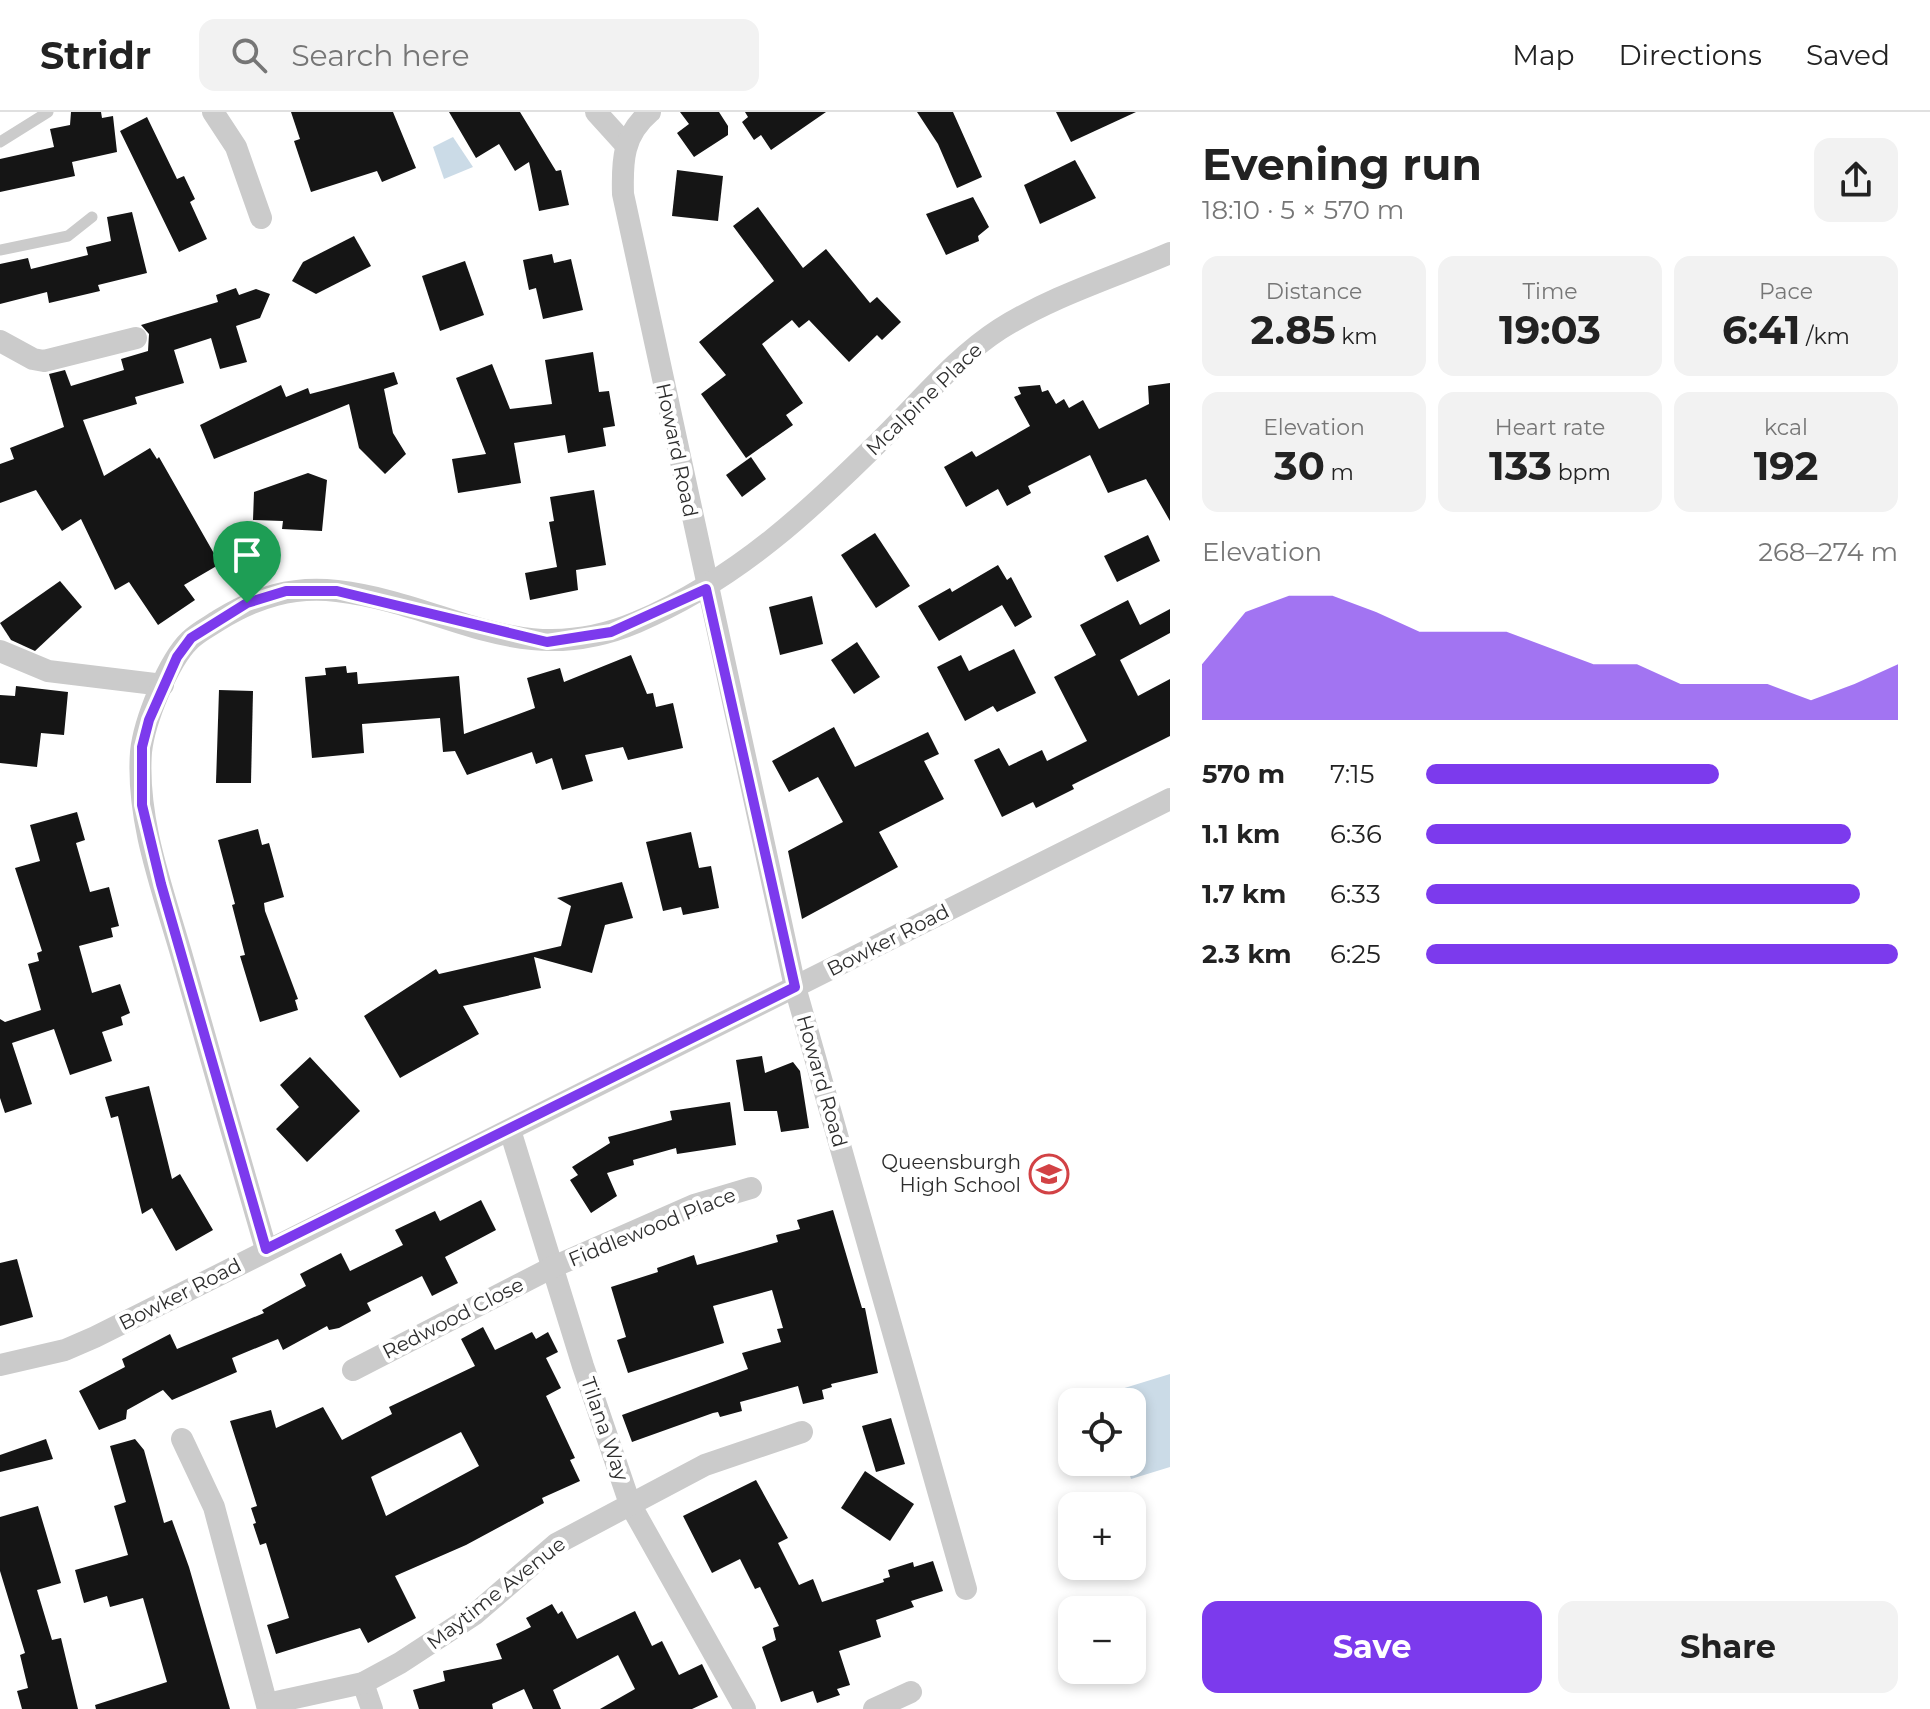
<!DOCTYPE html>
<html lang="en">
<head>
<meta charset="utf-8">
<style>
  body { margin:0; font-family:Montserrat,sans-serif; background:#f2f2f2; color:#222; height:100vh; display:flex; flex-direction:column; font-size:30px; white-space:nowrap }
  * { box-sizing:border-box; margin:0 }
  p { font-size:26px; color:#767676 }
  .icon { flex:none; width:44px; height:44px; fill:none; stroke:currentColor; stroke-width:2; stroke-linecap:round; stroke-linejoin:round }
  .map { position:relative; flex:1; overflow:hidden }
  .panel { display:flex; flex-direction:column; background:#fff; width:760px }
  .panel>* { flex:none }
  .controls { position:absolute; left:1058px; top:1276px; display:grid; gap:16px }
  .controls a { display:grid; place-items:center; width:88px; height:88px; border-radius:16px; background:#fff; box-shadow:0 4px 12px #0003; font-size:40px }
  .pin { position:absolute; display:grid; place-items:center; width:68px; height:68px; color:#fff; margin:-82px -34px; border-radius:50% 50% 50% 0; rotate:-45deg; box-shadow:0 0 8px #0007 }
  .pin .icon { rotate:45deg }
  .round { display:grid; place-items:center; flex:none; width:84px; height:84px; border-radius:16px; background:#f2f2f2 }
  .overview { display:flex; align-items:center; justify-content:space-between; height:136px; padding:0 32px }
  h1 { font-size:44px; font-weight:700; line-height:60px }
  .metrics { display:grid; grid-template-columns:repeat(3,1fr); gap:12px; height:136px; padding:8px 32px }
  .metrics div { display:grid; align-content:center; border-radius:16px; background:#f2f2f2; text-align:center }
  .metrics b { font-size:40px; font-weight:700 }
  .metrics small { font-size:22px; font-weight:400 }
  .metrics p { font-size:22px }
  .chart { height:224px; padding:16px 32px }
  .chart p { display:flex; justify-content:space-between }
  .chart svg { width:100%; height:144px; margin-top:8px; fill:#7c3aed; opacity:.7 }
  .action { display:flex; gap:16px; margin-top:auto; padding:16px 32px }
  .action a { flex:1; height:92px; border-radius:16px; background:#7c3aed; color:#fff; font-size:32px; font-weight:700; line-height:92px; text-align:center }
  .action a+a { background:#f2f2f2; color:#222 }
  ul { padding:0 32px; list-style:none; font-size:26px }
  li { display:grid; grid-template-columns:128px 96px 1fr; align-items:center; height:60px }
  li i { height:20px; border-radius:10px; background:#7c3aed }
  header { display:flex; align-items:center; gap:48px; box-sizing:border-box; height:112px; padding:0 40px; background:#fff; border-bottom:2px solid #e0e0e0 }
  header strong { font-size:38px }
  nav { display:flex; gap:44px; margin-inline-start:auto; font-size:28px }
  .search { width:560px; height:72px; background:#f2f2f2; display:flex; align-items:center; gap:20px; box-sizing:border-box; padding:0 28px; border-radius:16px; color:#767676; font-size:30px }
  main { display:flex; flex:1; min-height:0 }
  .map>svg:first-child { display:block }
  .water { fill:#cbdbe7 }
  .building { fill:#151515; fill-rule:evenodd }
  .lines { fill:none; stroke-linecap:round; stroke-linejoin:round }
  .service { stroke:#cbcbcb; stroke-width:11 }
  .minor { stroke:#cbcbcb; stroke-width:22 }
  .route-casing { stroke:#fff; stroke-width:16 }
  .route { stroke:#7c3aed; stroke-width:10 }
  .labels { text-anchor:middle; stroke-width:8; stroke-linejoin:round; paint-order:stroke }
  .street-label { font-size:20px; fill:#2e2e2e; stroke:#fff }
  .poi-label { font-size:20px; fill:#2e2e2e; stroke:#fff; text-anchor:end }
</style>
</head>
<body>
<header>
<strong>Stridr</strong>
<div class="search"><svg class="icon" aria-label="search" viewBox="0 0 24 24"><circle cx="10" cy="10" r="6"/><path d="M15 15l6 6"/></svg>Search here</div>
<nav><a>Map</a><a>Directions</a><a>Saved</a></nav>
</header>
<main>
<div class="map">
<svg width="1170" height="1597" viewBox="0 0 1170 1597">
  <rect width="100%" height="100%" fill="#fff"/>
  <!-- water -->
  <g class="water">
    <path d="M 453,25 L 473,55 L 444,67 L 433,35 Z"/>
    <path d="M 1170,1262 L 1170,1355 L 1131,1367 L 1126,1350 L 1132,1350 L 1132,1290 L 1108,1290 L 1105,1282 Z"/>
  </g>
  <!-- building -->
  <g class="building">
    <path d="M 71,0 L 101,0 L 102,6 L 113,4 L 117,40 L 72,50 L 75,64 L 0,80 L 0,47 L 54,35 L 50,17 L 70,13 Z"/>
    <path d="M 291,0 L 393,0 L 416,56 L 382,70 L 377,59 L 311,80 L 294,29 L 300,27 Z"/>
    <path d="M 449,0 L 520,0 L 556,59 L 561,58 L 569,93 L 539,99 L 529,50 L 515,59 L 499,32 L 476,46 Z"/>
    <path d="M 680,0 L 719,0 L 728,14 L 728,23 L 694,45 L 677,21 L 689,12 Z"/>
    <path d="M 745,0 L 826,0 L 771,38 L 761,23 L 754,28 L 742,10 L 748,5 Z"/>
    <path d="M 917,0 L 953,0 L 982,65 L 957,76 L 938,32 Z"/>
    <path d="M 1056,0 L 1136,0 L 1071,30 Z"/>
    <path d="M 147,5 L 177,67 L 184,64 L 195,87 L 190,90 L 207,127 L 179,140 L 120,19 Z"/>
    <path d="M 1075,48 L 1096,86 L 1040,112 L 1024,73 Z"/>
    <path d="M 677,58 L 723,64 L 718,109 L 672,104 Z"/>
    <path d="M 973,85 L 989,115 L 978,124 L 979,129 L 946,143 L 926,102 Z"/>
    <path d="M 758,95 L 803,156 L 826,137 L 870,191 L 877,185 L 901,210 L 882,228 L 877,223 L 849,250 L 809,208 L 799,216 L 792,208 L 762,232 L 803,291 L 786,303 L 793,313 L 746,346 L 701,282 L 726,263 L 699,230 L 774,169 L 733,114 Z"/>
    <path d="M 132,100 L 147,161 L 98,173 L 100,179 L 49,191 L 47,180 L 0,192 L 0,152 L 28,146 L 31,157 L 88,143 L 86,135 L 111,129 L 107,105 Z"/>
    <path d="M 354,124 L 371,154 L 316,182 L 292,169 L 303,150 Z"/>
    <path d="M 552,142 L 554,151 L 571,147 L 583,198 L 543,207 L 536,176 L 529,178 L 523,148 Z"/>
    <path d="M 465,149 L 484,203 L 440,219 L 422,164 Z"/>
    <path d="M 236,176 L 239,183 L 256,177 L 270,182 L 260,206 L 236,214 L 247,250 L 220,257 L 211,226 L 174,238 L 184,271 L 135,285 L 137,292 L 83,308 L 104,364 L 150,336 L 157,347 L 159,345 L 220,452 L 184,473 L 195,488 L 158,513 L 129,470 L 115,478 L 81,407 L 62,419 L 36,378 L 0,391 L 0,352 L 14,347 L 10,336 L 64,315 L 49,262 L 65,258 L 71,274 L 124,258 L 121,247 L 148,239 L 149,222 L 141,213 L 218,190 L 216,183 Z"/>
    <path d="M 593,240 L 599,280 L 609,279 L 615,314 L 603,316 L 606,334 L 568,341 L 565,323 L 514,331 L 521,371 L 458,381 L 452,347 L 486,342 L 456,266 L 492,252 L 510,297 L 552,292 L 545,248 Z"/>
    <path d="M 394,260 L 398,272 L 384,277 L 393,321 L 406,342 L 385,362 L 359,336 L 349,292 L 214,347 L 200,313 L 281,273 L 286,285 L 308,276 L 310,282 Z"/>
    <path d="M 1170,271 L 1170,409 L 1146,367 L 1108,381 L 1090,343 L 1028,374 L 1031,381 L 1007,394 L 998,377 L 966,395 L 944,355 L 972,339 L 976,345 L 1030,314 L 1014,285 L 1021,282 L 1018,275 L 1040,273 L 1042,280 L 1048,278 L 1056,292 L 1064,287 L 1069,296 L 1083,288 L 1099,317 L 1149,292 L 1148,274 Z"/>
    <path d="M 751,345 L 766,367 L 742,385 L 726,363 Z"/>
    <path d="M 308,361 L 327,368 L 322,419 L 282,417 L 283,409 L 253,408 L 254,380 Z"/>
    <path d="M 594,378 L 606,453 L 576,458 L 578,478 L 530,488 L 525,461 L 557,455 L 549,410 L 554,409 L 550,385 Z"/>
    <path d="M 875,421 L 910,474 L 876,496 L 841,443 Z"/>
    <path d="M 1148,423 L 1160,449 L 1117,470 L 1104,444 Z"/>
    <path d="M 998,453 L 1007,468 L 1011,465 L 1032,505 L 1015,515 L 1002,493 L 939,529 L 918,494 L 950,476 L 952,480 Z"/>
    <path d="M 60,469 L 82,495 L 35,539 L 11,528 L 0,511 Z"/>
    <path d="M 812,484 L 823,532 L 780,543 L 769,495 Z"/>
    <path d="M 1128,488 L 1140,513 L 1170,497 L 1170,521 L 1120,548 L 1138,584 L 1170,567 L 1170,624 L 1072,673 L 1074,677 L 1036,696 L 1033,690 L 1002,705 L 974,648 L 999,636 L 1009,654 L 1042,638 L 1047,649 L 1087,629 L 1054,565 L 1096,543 L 1080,513 Z"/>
    <path d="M 857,530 L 880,565 L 854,582 L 831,548 Z"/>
    <path d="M 1014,537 L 1036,581 L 997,600 L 993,594 L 965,609 L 937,555 L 961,543 L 969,559 Z"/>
    <path d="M 631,543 L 647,582 L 653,581 L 656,595 L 673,591 L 683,636 L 628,648 L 623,635 L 585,643 L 593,669 L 562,678 L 552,646 L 536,652 L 532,640 L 467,663 L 455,639 L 443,640 L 440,606 L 362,612 L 364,641 L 312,646 L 305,565 L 326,563 L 325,556 L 346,554 L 347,561 L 357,560 L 358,572 L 459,564 L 464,622 L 535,596 L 527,566 L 560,556 L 564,570 Z"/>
    <path d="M 16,574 L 68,580 L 64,623 L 41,621 L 37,655 L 0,651 L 0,583 L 15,584 Z"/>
    <path d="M 219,578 L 253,579 L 251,671 L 216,671 Z"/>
    <path d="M 834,615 L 855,655 L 928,620 L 939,642 L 924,649 L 944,687 L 879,720 L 898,755 L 802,807 L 788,739 L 843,710 L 818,665 L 789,680 L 772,649 Z"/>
    <path d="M 77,700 L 85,728 L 76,731 L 90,780 L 109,775 L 119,814 L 111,816 L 113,825 L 79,834 L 92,881 L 120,872 L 130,901 L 121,905 L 123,913 L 102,920 L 112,949 L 70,963 L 54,917 L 12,931 L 32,992 L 5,1001 L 0,986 L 0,907 L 5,910 L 41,898 L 28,852 L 39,849 L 37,841 L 42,839 L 15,756 L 40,749 L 30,713 Z"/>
    <path d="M 258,717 L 262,733 L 269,731 L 284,785 L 264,791 L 265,799 L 298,887 L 295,888 L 298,898 L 260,910 L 240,844 L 245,843 L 232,793 L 235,792 L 218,728 Z"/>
    <path d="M 691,720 L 699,756 L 711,754 L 719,796 L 683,803 L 681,795 L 663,799 L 646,730 Z"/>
    <path d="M 622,770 L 633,806 L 605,813 L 592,861 L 534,845 L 541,876 L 463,894 L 479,922 L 400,966 L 364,904 L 436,857 L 439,862 L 561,834 L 571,794 L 557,786 Z"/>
    <path d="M 762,944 L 765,961 L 793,950 L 800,959 L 809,1016 L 781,1020 L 777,999 L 744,999 L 736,948 Z"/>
    <path d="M 310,945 L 360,999 L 307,1050 L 276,1017 L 299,995 L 280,973 Z"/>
    <path d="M 149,974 L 172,1067 L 180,1062 L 213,1118 L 176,1139 L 152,1096 L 142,1102 L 118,1004 L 111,1006 L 105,985 Z"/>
    <path d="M 730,990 L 736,1033 L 677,1042 L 676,1036 L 633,1048 L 634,1053 L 607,1061 L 617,1084 L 591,1101 L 570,1068 L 578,1063 L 572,1055 L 610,1031 L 608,1025 L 672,1008 L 670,999 Z"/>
    <path d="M 481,1088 L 496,1118 L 445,1145 L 458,1171 L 432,1184 L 422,1164 L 367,1191 L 371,1199 L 339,1216 L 329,1218 L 327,1214 L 283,1238 L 278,1227 L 232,1246 L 237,1260 L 172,1288 L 163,1278 L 127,1298 L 126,1307 L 99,1318 L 79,1279 L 125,1255 L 122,1247 L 170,1222 L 177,1237 L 264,1201 L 262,1198 L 306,1174 L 300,1162 L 341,1141 L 350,1159 L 403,1133 L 395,1118 L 435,1099 L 440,1109 Z"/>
    <path d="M 833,1098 L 862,1196 L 865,1196 L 878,1261 L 831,1272 L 832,1275 L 822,1278 L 824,1287 L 803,1292 L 798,1274 L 740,1290 L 742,1299 L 720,1305 L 718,1300 L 713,1301 L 632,1330 L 622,1303 L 748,1257 L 742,1241 L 781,1230 L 777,1217 L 783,1216 L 772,1178 L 713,1194 L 724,1231 L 628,1261 L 617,1228 L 626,1225 L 611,1175 L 658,1160 L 657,1156 L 694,1143 L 697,1153 L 778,1130 L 776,1123 L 800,1117 L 797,1108 Z"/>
    <path d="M 17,1147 L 33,1205 L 0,1214 L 0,1151 Z"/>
    <path d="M 483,1215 L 495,1238 L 532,1220 L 536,1227 L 548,1220 L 558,1240 L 546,1246 L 561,1276 L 546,1284 L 575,1346 L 570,1348 L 580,1369 L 542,1386 L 544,1391 L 466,1433 L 395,1464 L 416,1506 L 368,1531 L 360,1516 L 276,1542 L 267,1513 L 289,1506 L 266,1431 L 260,1433 L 253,1412 L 256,1411 L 251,1396 L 257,1394 L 230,1309 L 271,1298 L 276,1316 L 323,1295 L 342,1328 L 392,1302 L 389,1295 L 475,1254 L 461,1227 ZM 461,1320 L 479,1354 L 386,1404 L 371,1365 Z"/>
    <path d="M 891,1306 L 905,1352 L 876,1360 L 862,1314 Z"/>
    <path d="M 46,1327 L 53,1347 L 0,1360 L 0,1343 Z"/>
    <path d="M 135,1327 L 144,1338 L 164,1411 L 172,1408 L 189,1455 L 230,1597 L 96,1597 L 95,1593 L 167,1570 L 143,1486 L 110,1495 L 107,1484 L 84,1491 L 75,1458 L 128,1443 L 114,1394 L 126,1390 L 110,1334 Z"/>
    <path d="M 865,1359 L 914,1392 L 890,1429 L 841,1396 Z"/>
    <path d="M 756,1368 L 788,1426 L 778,1431 L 799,1473 L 813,1467 L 822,1490 L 884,1470 L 883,1467 L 890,1465 L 888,1458 L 913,1450 L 914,1455 L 933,1449 L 943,1479 L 911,1489 L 914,1495 L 876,1508 L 881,1525 L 839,1539 L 850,1573 L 837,1577 L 840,1583 L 817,1591 L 813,1579 L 781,1590 L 762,1535 L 776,1528 L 773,1516 L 779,1514 L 760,1475 L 755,1477 L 740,1447 L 712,1461 L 683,1404 Z"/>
    <path d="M 38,1394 L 61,1471 L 37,1478 L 52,1528 L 61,1526 L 78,1597 L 22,1597 L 17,1579 L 28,1576 L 20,1543 L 25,1541 L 0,1459 L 0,1405 Z"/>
    <path d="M 552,1492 L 558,1502 L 562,1499 L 577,1527 L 635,1499 L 652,1534 L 662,1529 L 679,1563 L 702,1552 L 718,1585 L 692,1597 L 600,1597 L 635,1577 L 618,1543 L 553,1578 L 561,1597 L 533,1597 L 524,1577 L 492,1592 L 493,1597 L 419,1597 L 413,1578 L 445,1569 L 443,1559 L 502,1547 L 496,1532 L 531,1515 L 526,1506 Z"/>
  </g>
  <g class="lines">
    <!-- service -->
    <g class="service">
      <path d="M 0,30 L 48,0"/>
      <path d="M 0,138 L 68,124 L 92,105"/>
    </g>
    <!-- minor -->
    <g class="minor">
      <path d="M 213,0 L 236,35 L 261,106"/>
      <path d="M 596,0 L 625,32"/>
      <path d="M 650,0 C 623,23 622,48 623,82 L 795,875 L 966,1477"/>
      <path d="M 0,229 L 33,247 L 44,249 L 136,226"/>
      <path d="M 0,539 L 48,559 L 163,573"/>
      <path d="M 510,1018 L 583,1254 L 630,1392 L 745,1597"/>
      <path d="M 266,1137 C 238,1041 210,944 183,848 C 164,781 136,710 141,640 C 144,610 168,549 190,528 C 198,520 210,514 219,508 C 257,485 292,474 337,479 C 449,492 519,560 637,510 C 738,467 813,396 890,319 C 925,284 958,244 1000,217 C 1052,184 1114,165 1170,141"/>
      <path d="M 0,1253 L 65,1238 L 95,1225 L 1170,687"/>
      <path d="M 353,1258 L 553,1155 L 694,1093 L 751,1076"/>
      <path d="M 182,1327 L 214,1395 L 268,1597"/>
      <path d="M 363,1571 L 372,1597"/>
      <path d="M 267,1592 L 363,1571 L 400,1551 L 475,1502 L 556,1432 L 705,1353 L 802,1320"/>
      <path d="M 874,1597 L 911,1580"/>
    </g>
  </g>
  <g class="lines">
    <!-- route casing -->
    <g class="route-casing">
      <path id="route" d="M 706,477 L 795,875 L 266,1137 L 161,772 L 142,693 L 142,635 L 149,608 L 177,545 L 191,526 L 247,491 L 286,479 L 337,479 L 547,530 L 611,520 Z"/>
    </g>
    <!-- route -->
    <use href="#route" class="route"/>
  </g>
  <!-- icons -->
  <defs>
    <g id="school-ring" transform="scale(2)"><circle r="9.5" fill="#fff" stroke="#d24245" stroke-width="1.5"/><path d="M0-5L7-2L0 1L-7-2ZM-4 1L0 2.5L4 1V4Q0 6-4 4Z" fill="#d24245"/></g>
  </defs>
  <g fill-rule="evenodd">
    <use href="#school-ring" x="1049" y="1062"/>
  </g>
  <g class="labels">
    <!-- street labels -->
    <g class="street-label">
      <text transform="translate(924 287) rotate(-44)" y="7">Mcalpine Place</text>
      <text transform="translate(677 338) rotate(78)" y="7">Howard Road</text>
      <text transform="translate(888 828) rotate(-27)" y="7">Bowker Road</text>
      <text transform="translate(822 969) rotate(74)" y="7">Howard Road</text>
      <text transform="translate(652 1115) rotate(-22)" y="7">Fiddlewood Place</text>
      <text transform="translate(180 1182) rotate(-27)" y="7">Bowker Road</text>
      <text transform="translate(453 1206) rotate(-27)" y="7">Redwood Close</text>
      <text transform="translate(605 1317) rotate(71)" y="7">Tilana Way</text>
      <text transform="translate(496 1481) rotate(-38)" y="7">Maytime Avenue</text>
    </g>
    <!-- poi labels -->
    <g class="poi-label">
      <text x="1021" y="1057">Queensburgh<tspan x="1021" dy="23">High School</tspan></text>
    </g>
  </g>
</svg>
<div class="controls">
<a><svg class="icon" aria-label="locate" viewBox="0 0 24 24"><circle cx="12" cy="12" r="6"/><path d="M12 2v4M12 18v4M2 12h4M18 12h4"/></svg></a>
<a>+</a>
<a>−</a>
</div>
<div class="pin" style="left:247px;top:491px;background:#1e9e55"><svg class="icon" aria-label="arrive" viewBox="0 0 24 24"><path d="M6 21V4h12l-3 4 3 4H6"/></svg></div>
</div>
<section class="panel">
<div class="overview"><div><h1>Evening run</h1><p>18:10 · 5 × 570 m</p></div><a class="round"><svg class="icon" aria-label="share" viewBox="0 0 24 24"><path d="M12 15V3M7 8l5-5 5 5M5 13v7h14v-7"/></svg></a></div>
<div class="metrics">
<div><p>Distance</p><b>2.85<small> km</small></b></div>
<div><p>Time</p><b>19:03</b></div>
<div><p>Pace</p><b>6:41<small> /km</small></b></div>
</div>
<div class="metrics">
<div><p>Elevation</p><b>30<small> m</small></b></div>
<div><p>Heart rate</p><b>133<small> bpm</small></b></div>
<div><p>kcal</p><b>192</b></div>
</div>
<div class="chart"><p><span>Elevation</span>268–274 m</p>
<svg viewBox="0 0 160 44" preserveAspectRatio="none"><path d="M0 44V27L10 11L20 6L30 6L40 11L50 17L60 17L70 17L80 22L90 27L100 27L110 33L120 33L130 33L140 38L150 33L160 27V44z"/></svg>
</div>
<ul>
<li><b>570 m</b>7:15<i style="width:62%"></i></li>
<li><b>1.1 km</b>6:36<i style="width:90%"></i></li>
<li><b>1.7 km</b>6:33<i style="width:92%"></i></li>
<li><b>2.3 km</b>6:25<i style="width:100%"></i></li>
</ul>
<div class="action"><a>Save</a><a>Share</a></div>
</section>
</main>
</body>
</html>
